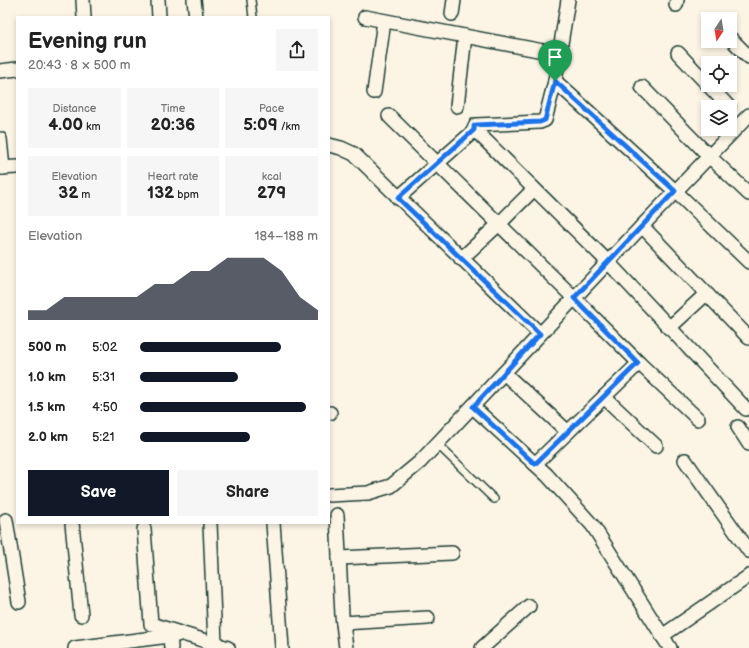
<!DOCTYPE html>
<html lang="en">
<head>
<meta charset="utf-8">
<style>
  body { margin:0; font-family:"Balsamiq Sans",sans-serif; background:#f6f6f6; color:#222; height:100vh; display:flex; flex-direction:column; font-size:15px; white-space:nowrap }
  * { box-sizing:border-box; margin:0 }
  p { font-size:13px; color:#767676 }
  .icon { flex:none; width:22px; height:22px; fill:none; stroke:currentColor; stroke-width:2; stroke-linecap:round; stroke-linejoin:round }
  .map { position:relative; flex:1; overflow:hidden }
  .side { position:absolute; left:16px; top:16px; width:314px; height:508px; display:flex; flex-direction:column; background:#fff; border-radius:0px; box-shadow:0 2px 6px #0003 }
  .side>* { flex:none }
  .needle { width:26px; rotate:192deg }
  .controls { position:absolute; left:701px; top:12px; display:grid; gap:8px }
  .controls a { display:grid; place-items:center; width:36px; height:36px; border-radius:0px; background:#fff; box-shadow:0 2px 6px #0003; font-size:20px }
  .pin { position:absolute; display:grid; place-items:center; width:34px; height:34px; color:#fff; margin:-41px -17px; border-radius:50% 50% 50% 0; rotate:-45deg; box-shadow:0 0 4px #0007 }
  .pin .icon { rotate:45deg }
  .round { display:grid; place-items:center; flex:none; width:42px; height:42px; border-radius:0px; background:#f6f6f6 }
  .headline { display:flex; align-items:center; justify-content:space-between; height:68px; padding:0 12px }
  h1 { font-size:22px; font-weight:700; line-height:30px }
  .stats { display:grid; grid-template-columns:repeat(3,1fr); gap:6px; height:68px; padding:4px 12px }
  .stats div { display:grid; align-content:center; border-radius:0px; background:#f6f6f6; text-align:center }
  .stats b { font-size:17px; font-weight:700 }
  .stats small { font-size:11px; font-weight:400 }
  .stats p { font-size:11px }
  .chart { height:112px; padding:8px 12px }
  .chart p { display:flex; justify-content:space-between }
  .chart svg { width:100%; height:72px; margin-top:4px; fill:#111827; opacity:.7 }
  .cta { display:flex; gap:8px; margin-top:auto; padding:8px 12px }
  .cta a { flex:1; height:46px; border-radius:0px; background:#111827; color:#fff; font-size:16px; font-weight:700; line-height:46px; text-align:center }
  .cta a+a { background:#f6f6f6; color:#222 }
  ul { padding:0 12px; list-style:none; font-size:13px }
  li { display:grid; grid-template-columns:64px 48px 1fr; align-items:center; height:30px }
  li i { height:10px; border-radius:5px; background:#111827 }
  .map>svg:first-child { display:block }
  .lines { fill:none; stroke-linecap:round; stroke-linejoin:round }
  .service-casing { stroke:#1f3d34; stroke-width:10 }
  .minor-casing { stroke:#1f3d34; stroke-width:16 }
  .service { stroke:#fcf5e5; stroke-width:7 }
  .minor { stroke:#fcf5e5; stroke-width:13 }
  .route-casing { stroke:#fff; stroke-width:8 }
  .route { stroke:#1a73e8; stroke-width:5 }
</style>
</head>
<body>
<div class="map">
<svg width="749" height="648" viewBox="0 0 749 648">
  <rect width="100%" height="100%" fill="#fcf5e5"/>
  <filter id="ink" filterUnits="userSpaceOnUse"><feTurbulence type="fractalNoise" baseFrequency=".025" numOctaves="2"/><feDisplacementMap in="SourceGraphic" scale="8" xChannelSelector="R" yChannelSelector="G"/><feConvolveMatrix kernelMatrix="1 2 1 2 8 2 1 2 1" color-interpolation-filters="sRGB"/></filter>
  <g filter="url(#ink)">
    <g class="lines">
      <!-- service casing -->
      <g class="service-casing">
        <g id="service">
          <path d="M 251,0 L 253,17"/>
          <path d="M 437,444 L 494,499"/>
        </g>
      </g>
      <!-- minor casing -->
      <g class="minor-casing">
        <g id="minor">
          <path d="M 83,0 L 84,17"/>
          <path d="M 158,0 L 159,17"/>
          <path d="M 194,0 L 196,17"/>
          <path d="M 568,0 L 555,81 L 545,120 L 540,122 L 476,125 L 474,129 L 608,262 L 746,409"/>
          <path d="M 676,5 L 677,0"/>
          <path d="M 452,14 L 454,0"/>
          <path d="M 365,17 L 559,54"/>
          <path d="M 730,38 L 749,57"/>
          <path d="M 678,53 L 729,107"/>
          <path d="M 0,71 L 17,69"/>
          <path d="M 555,81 L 675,191 L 749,262"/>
          <path d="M 642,87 L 709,156 L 749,194"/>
          <path d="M 374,92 L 384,21"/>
          <path d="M 457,106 L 465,36"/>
          <path d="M 389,116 L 574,298 L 639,363 L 698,419"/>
          <path d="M 0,139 L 3,168"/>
          <path d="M 329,145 L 341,148 L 354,154 L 540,334"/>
          <path d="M 0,168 L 17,167"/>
          <path d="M 398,198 L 475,130"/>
          <path d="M 642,226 L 749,338"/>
          <path d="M 461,259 L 499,224 L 534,189"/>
          <path d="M 669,328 L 706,294"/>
          <path d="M 504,373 L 568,432"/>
          <path d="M 604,397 L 656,446"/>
          <path d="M 473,407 L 547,475 L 593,526 L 670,648"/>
          <path d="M 329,413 L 330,413"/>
          <path d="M 738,427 L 749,444"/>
          <path d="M 685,460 L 749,551"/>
          <path d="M 535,464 L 639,363"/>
          <path d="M 329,495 L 368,493 L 391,486 L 420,462 L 642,226 L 749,115"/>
          <path d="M 337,515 L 342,615 L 346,648"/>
          <path d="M 6,520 L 19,602"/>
          <path d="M 72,523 L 81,615"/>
          <path d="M 210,523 L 215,644"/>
          <path d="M 273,523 L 282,648"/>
          <path d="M 144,529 L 151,624 L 228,648"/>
          <path d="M 339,558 L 452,553"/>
          <path d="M 343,623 L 428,618"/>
          <path d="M 170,635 L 171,648"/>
          <path d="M 662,636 L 749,576"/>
          <path d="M 75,648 L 177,635"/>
          <path d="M 482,648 L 529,606"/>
        </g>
      </g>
      <!-- service -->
      <use href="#service" class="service"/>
      <!-- minor -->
      <use href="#minor" class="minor"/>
    </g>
  </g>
  <g class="lines" filter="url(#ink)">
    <!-- route casing -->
    <g class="route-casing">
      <path id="route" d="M 555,81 L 675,191 L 574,298 L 638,363 L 535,464 L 473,407 L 540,334 L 398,198 L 474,130 L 474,126 L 476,125 L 540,122 L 545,120 Z"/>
    </g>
    <!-- route -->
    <use href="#route" class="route"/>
  </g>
</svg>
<div class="controls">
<a><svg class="needle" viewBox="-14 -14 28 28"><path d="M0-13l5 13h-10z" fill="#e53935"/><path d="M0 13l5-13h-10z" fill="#767676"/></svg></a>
<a><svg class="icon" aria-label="locate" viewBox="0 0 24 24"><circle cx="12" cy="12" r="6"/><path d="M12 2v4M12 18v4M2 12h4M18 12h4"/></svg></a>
<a><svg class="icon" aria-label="layers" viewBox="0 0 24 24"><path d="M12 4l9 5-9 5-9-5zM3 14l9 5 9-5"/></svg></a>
</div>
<div class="pin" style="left:555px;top:81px;background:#1e9e55"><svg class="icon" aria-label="arrive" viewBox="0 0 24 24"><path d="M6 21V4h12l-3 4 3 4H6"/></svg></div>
<section class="side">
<div class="headline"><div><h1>Evening run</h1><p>20:43 · 8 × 500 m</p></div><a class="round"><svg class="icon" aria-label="share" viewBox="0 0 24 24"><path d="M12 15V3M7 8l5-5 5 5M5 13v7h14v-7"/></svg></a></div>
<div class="stats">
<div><p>Distance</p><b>4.00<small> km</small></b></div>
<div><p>Time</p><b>20:36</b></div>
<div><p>Pace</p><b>5:09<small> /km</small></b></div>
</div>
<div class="stats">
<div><p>Elevation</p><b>32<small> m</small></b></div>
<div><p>Heart rate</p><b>132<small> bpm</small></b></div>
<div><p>kcal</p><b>279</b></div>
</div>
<div class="chart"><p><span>Elevation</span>184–188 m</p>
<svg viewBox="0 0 160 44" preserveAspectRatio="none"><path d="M0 44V38L10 38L20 30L30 30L40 30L50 30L60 30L70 22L80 22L90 14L100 14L110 6L120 6L130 6L140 14L150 30L160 38V44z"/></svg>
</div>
<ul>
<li><b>500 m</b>5:02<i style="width:79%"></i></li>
<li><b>1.0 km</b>5:31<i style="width:55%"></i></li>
<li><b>1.5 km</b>4:50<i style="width:93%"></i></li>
<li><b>2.0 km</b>5:21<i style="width:62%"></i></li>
</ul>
<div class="cta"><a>Save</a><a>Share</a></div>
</section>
</div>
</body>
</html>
